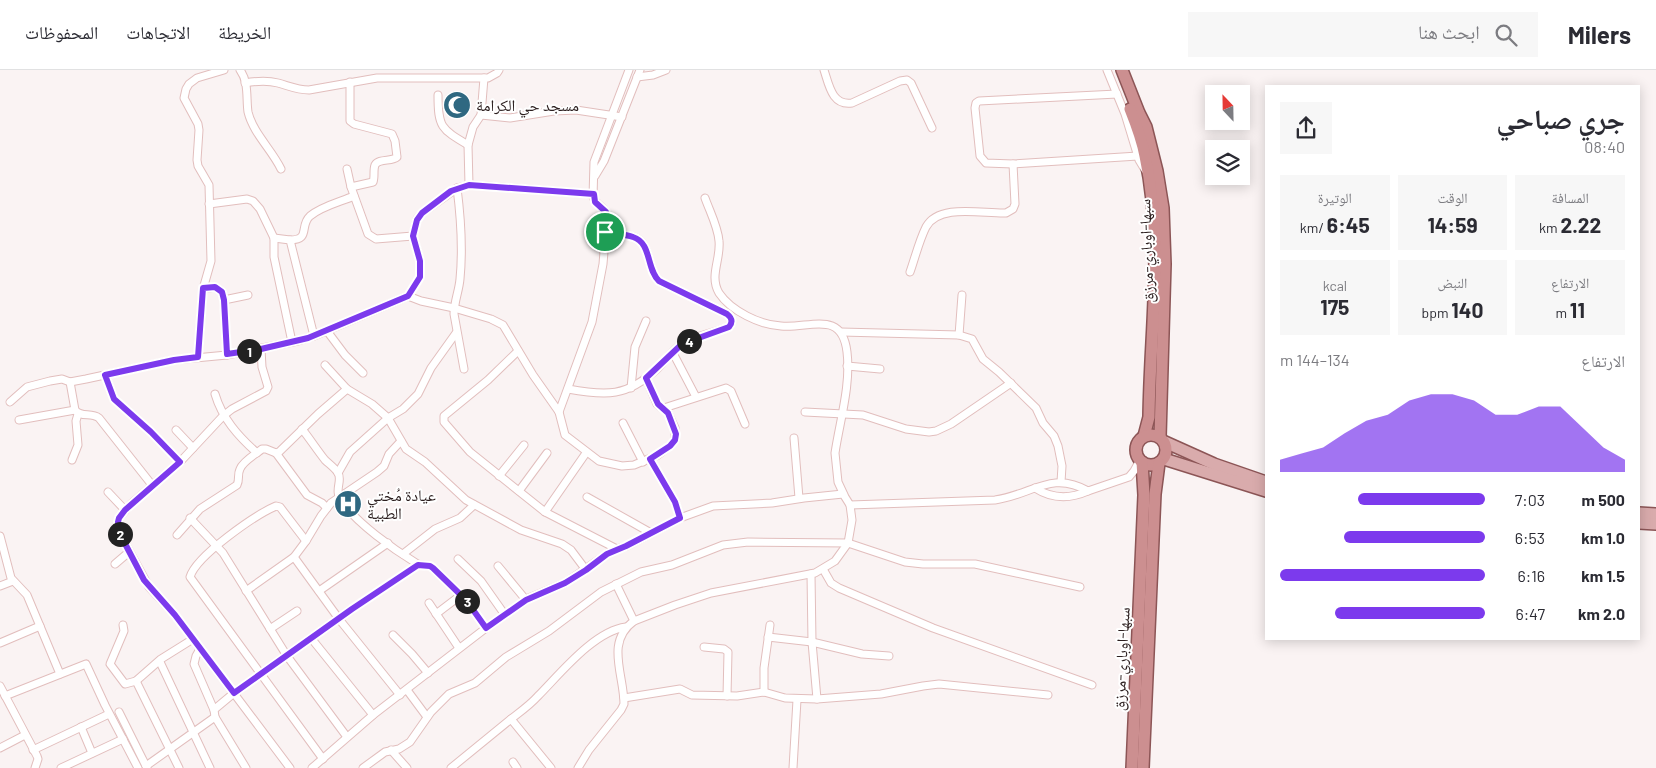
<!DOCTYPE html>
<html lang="ar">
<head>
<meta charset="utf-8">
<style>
  body { margin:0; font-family:Barlow,"Noto Naskh Arabic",sans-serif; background:#f7f7f7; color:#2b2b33; direction:rtl; height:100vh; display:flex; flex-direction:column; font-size:19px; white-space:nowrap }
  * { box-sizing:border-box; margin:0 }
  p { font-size:16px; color:#7c7c81 }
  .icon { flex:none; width:28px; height:28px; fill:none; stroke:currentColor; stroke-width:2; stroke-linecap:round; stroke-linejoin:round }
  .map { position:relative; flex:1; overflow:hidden; direction:ltr }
  .details { position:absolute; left:1265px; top:15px; width:375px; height:555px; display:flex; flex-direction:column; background:#fff; border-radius:0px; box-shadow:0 2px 12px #0003; direction:rtl }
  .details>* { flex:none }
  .needle { width:32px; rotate:338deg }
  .fabs { position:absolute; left:1205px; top:15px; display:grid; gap:10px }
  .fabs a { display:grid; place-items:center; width:45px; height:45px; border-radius:0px; background:#fff; box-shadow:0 2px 12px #0003; font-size:25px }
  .pin { position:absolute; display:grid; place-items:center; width:42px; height:42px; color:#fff; margin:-21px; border:2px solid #fff; border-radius:50%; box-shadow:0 1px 5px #0007 }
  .km { position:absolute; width:25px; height:25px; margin:-12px; border-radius:50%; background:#222; color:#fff; font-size:14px; line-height:25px; text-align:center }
  .round { display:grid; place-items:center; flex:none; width:52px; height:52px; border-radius:0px; background:#f7f7f7 }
  .summary { display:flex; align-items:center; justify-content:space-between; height:85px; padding:0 15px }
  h1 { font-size:28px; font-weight:700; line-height:38px }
  .stats { display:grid; grid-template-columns:repeat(3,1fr); gap:8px; height:85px; padding:5px 15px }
  .stats div { display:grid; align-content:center; border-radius:0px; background:#f7f7f7; text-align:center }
  .stats b { font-size:21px; font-weight:700 }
  .stats small { font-size:14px; font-weight:400 }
  .stats p { font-size:14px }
  .chart { height:140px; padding:10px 15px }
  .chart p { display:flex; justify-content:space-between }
  .chart svg { width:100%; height:90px; margin-top:5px; fill:#7c3aed; opacity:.7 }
  ul { padding:0 15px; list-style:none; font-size:16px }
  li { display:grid; grid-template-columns:80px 60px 1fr; align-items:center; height:38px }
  li i { height:12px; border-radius:6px; background:#7c3aed }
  header { display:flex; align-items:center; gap:30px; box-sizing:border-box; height:70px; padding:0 25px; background:#fff; border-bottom:1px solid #e1e1e2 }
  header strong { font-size:24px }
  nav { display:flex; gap:28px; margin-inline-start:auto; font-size:18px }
  .search { width:350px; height:45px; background:#f7f7f7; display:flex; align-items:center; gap:12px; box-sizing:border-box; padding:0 18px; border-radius:0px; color:#7c7c81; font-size:19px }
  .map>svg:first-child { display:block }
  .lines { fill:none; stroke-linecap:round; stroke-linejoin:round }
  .minor-casing { stroke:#e2bebd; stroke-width:9 }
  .primary-casing { stroke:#8c5556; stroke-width:14 }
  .trunk-casing { stroke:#8c5556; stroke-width:14 }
  .minor { stroke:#fff; stroke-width:7 }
  .primary { stroke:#d9abac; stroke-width:11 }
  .trunk { stroke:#cc8f90; stroke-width:11 }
  .route-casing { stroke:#fff; stroke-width:10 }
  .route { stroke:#7c3aed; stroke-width:6 }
  .labels { text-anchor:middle; stroke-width:4; stroke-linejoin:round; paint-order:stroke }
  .poi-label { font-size:16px; fill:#2b1e1e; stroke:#fff; text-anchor:start }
  .street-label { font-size:16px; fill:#2b1e1e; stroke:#fff }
</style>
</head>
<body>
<header>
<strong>Milers</strong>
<div class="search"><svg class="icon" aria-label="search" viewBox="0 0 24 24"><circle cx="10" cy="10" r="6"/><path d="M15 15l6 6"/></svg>ابحث هنا</div>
<nav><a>الخريطة</a><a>الاتجاهات</a><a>المحفوظات</a></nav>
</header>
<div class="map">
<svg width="1656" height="698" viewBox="0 0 1656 698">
  <rect width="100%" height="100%" fill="#faf3f3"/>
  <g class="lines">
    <!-- minor casing -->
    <g class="minor-casing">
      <g id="minor">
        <path d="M 240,0 C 249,12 246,28 248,42 C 253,63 272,80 281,99"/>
        <path d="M 824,0 C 829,15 832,36 852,33 L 900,11 L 907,10 L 911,13 L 932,58"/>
        <path d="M 1107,0 L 1125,44 L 1139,90 L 1145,100"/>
        <path d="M 637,7 L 653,5 L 666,0"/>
        <path d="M 350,12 L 350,51 L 354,54 L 392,64 L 395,71 L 397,87 C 392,92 379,88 375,95 C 373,100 375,107 373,112 L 351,117"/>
        <path d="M 245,13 C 256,11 267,10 278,13 C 289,16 297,20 309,20 L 377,8 L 488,8 L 497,3 L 499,0"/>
        <path d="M 1117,24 L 979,31 L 976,33 L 975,38 L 980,86 L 986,93 L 1013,94 L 1138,86"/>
        <path d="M 438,25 C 438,57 441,59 468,75"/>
        <path d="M 481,45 L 510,48 L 554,41 L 576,40 L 622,47"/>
        <path d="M 347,99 L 351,117 L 368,164 L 376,169 L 413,166"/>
        <path d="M 595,106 L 604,91 L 640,0"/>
        <path d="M 469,115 L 468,75 L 473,57 L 481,45 L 484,8"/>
        <path d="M 457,118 C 461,149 463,178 460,209 C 459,221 454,232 454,244 L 464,299"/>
        <path d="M 209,134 L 247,129 L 253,131 L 260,139 L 274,168 L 274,187 L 292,272"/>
        <path d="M 274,168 L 290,170 L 314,266"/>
        <path d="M 290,170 C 311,170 299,156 310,146 C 322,136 340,132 354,126"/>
        <path d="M 910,202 C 915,188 919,171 926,157 C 939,133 983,144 1006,143 L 1013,139 L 1015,134 L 1013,94"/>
        <path d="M 203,219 L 215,217 L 222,222 L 224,230 L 227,285"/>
        <path d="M 408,226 L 421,231 L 454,238 L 491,249 L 503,255 L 533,305 L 559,342 L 565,365 L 599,391 L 622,396 L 634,395 L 658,385 L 670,376 L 675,370 L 675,358 L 668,343 L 657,334 L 646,308"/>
        <path d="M 224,230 L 248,225"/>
        <path d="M 327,261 L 345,285 L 363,303"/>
        <path d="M 841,262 L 959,265 L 972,269 L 983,289 L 999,302 L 1036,338 L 1043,353 L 1054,366 L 1058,376 L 1062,396 L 1061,412"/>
        <path d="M 959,265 L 962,225"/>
        <path d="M 261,279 L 262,297 L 268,317 L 266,321 L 232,339 L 223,346 L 180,392 L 131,434 L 119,448 L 118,455 L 120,464 L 149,517 L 175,545 L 290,698"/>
        <path d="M 518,281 L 488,310 L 444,346 L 444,352 L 470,382 L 545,442 L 617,479"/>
        <path d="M 673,283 L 696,327"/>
        <path d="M 198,287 L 203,219 L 211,191 L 209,115 L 198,96 L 197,90 L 199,60 L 198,54 L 184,28 L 186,19 L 189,14 L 197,8 L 224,0"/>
        <path d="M 325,295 L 347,319 L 372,334 L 388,348 L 406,379 L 425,392 L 466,430 L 521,460 L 562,474 L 571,480 L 586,500"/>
        <path d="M 847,296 L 880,299"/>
        <path d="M 105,305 L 114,329 L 151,362 L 180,392"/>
        <path d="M 70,312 L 75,340 C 81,348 91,342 99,348 L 152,415"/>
        <path d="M 631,318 L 635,277 L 646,251"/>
        <path d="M 568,319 C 606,326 627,327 657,299 C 664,292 671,283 678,277 C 692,266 713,263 729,257 C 733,252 732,248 727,244 L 659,211 C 646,199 652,173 634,167 C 625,164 614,165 605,162"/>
        <path d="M 215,324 C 222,348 238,366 257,383"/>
        <path d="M 10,332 L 27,317 L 50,311 L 62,309 L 70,312 L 86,309 L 174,290 L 227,285 L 298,271 L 314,266 L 408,226 L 420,207 L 420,191 L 413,166 L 417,149 L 422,143 L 457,118 L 469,115 L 487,116 L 593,124"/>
        <path d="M 664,338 L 726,318 L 731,321 L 745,354"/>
        <path d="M 559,342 L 592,252 L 603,194 L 607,145 C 605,137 596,135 593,127 L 594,92 L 629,0"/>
        <path d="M 805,342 L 863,345 L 906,359 L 929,362 L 936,361 L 951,354 L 1011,313"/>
        <path d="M 19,350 L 75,340"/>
        <path d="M 623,353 L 643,392"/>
        <path d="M 302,359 C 310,369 317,380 325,390 C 329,394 335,398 338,403 C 343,411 333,420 342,432 C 358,454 393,479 416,493 C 421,497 428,494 433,498 L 466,530 L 486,558"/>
        <path d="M 176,360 L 193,378"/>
        <path d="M 794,368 L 799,428"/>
        <path d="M 276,383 L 307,425 L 322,433 L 327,438"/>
        <path d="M 650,389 L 675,432 L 680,448"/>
        <path d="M 72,390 L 78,375 L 76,351 L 78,344"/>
        <path d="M 338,403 L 350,382 L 388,348 L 403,339 L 418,324 L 431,298 L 456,263"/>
        <path d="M 499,406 L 524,375"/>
        <path d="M 1035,418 C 1052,429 1070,429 1088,421"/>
        <path d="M 519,421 L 547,383"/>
        <path d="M 108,422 L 125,440"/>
        <path d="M 587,427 L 651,463"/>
        <path d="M 850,435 L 995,430 C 1032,425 1051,400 1088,421 L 1129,407 L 1134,401 L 1140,390"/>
        <path d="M 545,442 L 586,383"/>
        <path d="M 190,448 L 223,483 L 287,586 L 347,667"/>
        <path d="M 177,465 L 200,439 L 237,415 C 240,409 237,405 240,399 C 243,391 256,384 262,379 L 266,379 L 276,383 L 279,382 L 318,344 L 347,319"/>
        <path d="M 0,466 L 11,508 L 27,525 L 60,604"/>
        <path d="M 306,471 L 280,437 L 276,436 C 255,445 196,486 190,507 L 323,689"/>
        <path d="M 403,484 L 435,459 L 460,448 L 474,435"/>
        <path d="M 294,487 L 339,549 L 400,625"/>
        <path d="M 458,489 L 481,511 L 505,545"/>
        <path d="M 115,494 L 129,482"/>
        <path d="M 498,496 L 526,530"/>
        <path d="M 823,499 L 831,513 L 839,518 L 933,558 L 1092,615"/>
        <path d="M 811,504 L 812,572 L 817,629"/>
        <path d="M 616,514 L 634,551"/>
        <path d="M 0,516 L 13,511"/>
        <path d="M 246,521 L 294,487 L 306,471 L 321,446 L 331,433 L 377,402 L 384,396 L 389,384 L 401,371"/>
        <path d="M 319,521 L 388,473"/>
        <path d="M 429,533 L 459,578"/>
        <path d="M 436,544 L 461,525"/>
        <path d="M 123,555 L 124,561 L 110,594 L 125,614 L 136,611 L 161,589 L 193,569"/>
        <path d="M 270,559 L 297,541"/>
        <path d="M 393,565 L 412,584 L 428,603"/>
        <path d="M 768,567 L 812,572 L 862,584 L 889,586"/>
        <path d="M 311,568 L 373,645"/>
        <path d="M 0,573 L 40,556"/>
        <path d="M 704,577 L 724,579 L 728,582 L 727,626"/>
        <path d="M 200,579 L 196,586 L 194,594 L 214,640"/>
        <path d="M 160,592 L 210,698"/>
        <path d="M 136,611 L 179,698"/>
        <path d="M 0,616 L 37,686 L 38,689 L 35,698"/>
        <path d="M 407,620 L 427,647"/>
        <path d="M 764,622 L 764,598 L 770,555"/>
        <path d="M 5,626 L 86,594 L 105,635 L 138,698"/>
        <path d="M 624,628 L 680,619 L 692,625 L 737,626 L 764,622 L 785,628 L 817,629 L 881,624 L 923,616 L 939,614 L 1048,625"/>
        <path d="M 119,642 L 147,698"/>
        <path d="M 215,647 L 246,698"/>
        <path d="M 511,649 C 520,642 530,635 538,626 C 560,604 594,561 626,557"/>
        <path d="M 81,657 L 92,683"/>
        <path d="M 0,678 L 25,665"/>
        <path d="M 33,680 L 109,644"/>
        <path d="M 391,680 L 407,698"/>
        <path d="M 513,692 L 517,698"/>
        <path d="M 146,696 L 215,647 L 214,640 L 216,638 L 234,623 L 352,539 L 418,495"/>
        <path d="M 61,698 L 123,669"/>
        <path d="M 312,698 L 373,645 L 486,558 L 529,528 L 565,513 L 613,480 L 627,476 L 680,448 L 713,436 L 772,433 L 804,428 L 843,424"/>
        <path d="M 363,698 L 385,682 L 399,679 L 410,672 L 431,642 L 449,624 L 475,613 L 506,587 L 549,561 L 601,522 L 641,502 L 672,495 L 723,475 L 748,472 L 848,473 L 905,492 L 923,494 L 975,494 L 1080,517"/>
        <path d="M 451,698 L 511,649 L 551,698"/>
        <path d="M 578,698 L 589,680 L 621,640 L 624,634 C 624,604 605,572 634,551 L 675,535 L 711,523 L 815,503 L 835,491 L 848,473 L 852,450 L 850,435 L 845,427 L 838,412 L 835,383 C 840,350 851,315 847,282 C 842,239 809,259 781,256 C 760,255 731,241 719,223 C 709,206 721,189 719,171 C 718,157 710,142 705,128"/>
        <path d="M 793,698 L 797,630"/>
      </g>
    </g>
    <!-- primary casing -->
    <g class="primary-casing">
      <g id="primary">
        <path d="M 1165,372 L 1214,394 L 1266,412"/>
        <path d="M 1164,389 L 1266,421"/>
        <path d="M 1639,443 L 1656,444"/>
        <path d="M 1639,453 L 1656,454"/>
      </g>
    </g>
    <!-- trunk casing -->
    <g class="trunk-casing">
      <g id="trunk">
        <path d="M 1122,0 L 1139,43 L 1146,57 L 1157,101 L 1163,138 L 1165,194 L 1160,367"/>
        <path d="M 1130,39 C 1136,54 1142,70 1145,86 C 1164,173 1150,260 1149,347 L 1144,366"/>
        <circle cx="1151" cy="380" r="15"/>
        <path d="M 1132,698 L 1144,425 L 1142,392"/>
        <path d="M 1143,698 L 1155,424 L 1159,393"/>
      </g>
    </g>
    <!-- minor -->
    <use href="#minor" class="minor"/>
    <!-- primary -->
    <use href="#primary" class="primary"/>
    <!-- trunk -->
    <use href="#trunk" class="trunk"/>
  </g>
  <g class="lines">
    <!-- route casing -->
    <g class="route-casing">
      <path id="route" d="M 469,115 L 594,124 L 595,132 L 606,142 L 605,162 C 614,164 625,164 633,167 C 652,173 646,199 659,211 L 727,244 C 732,248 733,252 729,257 L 682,274 L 646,308 L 658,334 L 668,343 L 676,364 L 675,370 L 670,376 L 650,389 L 675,432 L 680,448 L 626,476 L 607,484 L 586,500 L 565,513 L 526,530 L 486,558 L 466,530 L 433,498 L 430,496 L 418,495 L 352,539 L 234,623 L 175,545 L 144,510 L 120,464 L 118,452 L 119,448 L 125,440 L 180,392 L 151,362 L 114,329 L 105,305 L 174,290 L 198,287 L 203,218 L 215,217 L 222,222 L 224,230 L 227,284 L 261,279 L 308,268 L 408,226 L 420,207 L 420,191 L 413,166 L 417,150 L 422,143 L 451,121 Z"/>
    </g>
    <!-- route -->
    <use href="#route" class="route"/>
  </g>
  <!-- icons -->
  <defs>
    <g id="mosque-disc" transform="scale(1.4375)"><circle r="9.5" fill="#2f6881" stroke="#fff"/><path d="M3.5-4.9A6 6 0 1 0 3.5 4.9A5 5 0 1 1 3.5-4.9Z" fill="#fff"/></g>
    <g id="hospital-disc" transform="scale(1.4375)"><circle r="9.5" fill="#2f6881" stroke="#fff"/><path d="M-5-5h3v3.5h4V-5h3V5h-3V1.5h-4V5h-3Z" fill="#fff"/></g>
  </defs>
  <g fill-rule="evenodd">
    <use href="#mosque-disc" x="457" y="35"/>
    <use href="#hospital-disc" x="348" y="434"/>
  </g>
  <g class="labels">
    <!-- poi labels -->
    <g class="poi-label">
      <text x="476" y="41">مسجد حي الكرامة</text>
      <text x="367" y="431">عيادة مُختي<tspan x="367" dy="18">الطبية</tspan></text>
    </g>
    <!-- street labels -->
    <g class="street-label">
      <text transform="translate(1146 181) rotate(-92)" y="6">سبها-اوباري-مرزق</text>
      <text transform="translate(1121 589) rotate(-87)" y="6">سبها-اوباري-مرزق</text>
    </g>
  </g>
</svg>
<div class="fabs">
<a><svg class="needle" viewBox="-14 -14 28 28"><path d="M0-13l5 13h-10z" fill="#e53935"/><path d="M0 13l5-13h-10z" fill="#7c7c81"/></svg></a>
<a><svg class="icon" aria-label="layers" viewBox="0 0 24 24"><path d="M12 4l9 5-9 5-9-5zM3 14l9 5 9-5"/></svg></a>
</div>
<div class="pin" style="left:605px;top:162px;background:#1e9e55"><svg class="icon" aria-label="arrive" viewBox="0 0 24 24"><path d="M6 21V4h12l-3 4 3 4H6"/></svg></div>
<b class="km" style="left:249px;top:281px">1</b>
<b class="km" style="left:120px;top:464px">2</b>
<b class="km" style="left:467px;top:531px">3</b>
<b class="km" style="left:689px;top:271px">4</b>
<section class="details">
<div class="summary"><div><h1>جري صباحي</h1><p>08:40</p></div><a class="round"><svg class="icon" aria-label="share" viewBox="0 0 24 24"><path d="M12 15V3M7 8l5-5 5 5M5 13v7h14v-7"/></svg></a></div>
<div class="stats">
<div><p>المسافة</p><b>2.22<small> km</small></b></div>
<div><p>الوقت</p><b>14:59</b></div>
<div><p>الوتيرة</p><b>6:45<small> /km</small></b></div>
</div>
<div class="stats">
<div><p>الارتفاع</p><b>11<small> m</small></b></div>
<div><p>النبض</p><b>140<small> bpm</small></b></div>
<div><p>kcal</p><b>175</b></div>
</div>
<div class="chart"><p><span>الارتفاع</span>134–144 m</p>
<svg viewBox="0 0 160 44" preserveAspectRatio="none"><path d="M0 44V38L10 35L20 32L30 25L40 19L50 16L60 9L70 6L80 6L90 9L100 16L110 16L120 12L130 12L140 22L150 32L160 38V44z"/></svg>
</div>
<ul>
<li><b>500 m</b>7:03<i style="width:62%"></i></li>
<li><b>1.0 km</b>6:53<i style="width:69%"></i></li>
<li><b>1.5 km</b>6:16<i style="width:100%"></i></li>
<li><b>2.0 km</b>6:47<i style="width:73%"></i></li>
</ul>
</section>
</div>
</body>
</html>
